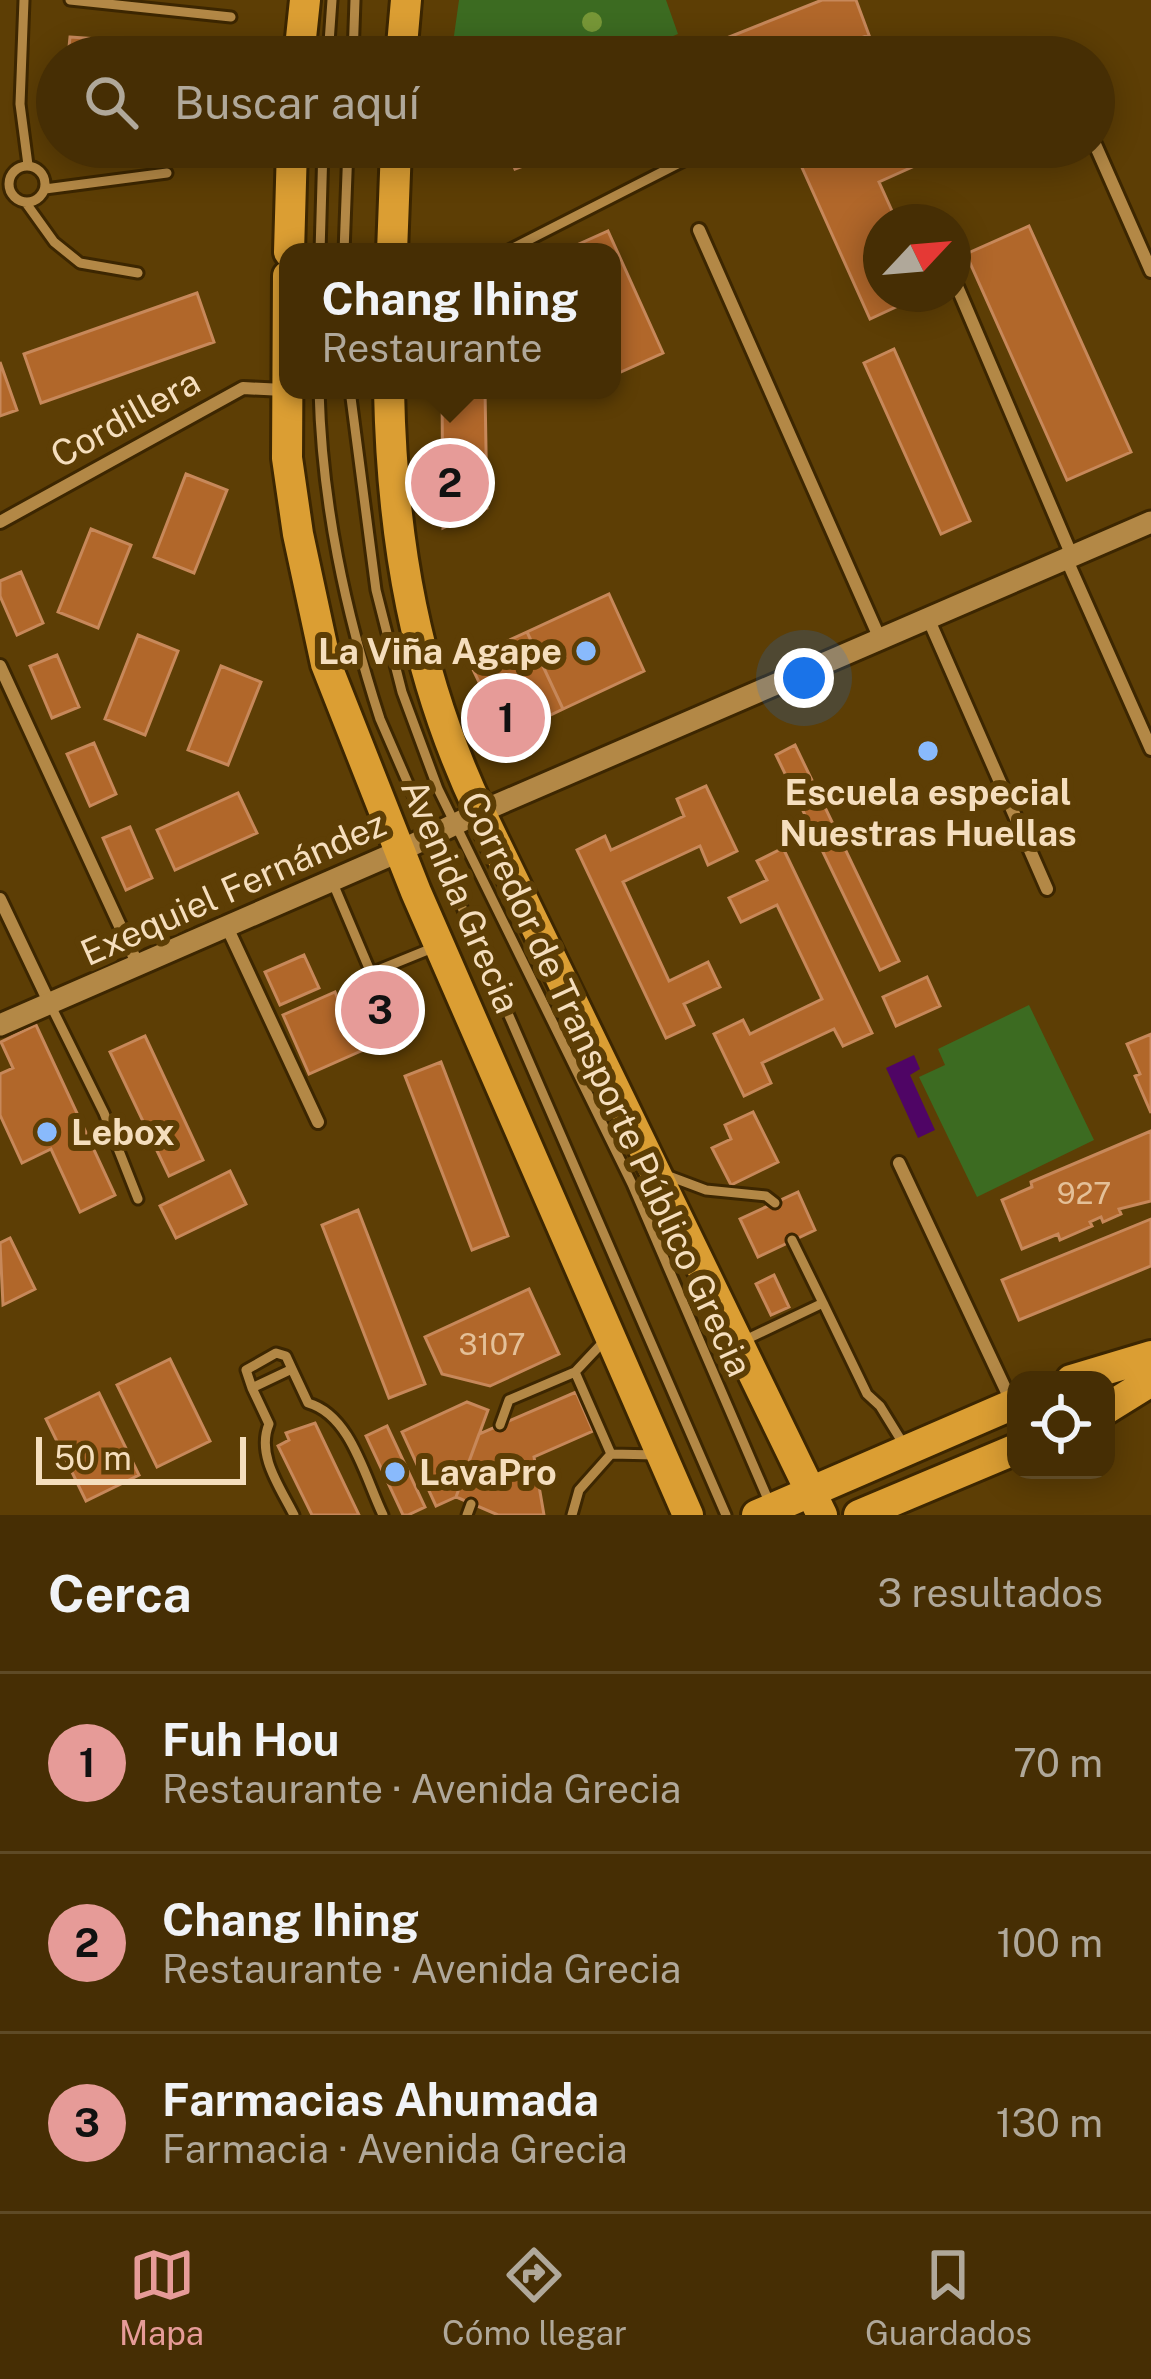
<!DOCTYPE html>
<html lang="es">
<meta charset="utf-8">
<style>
:root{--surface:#462e04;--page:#4d360e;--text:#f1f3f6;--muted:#b0a89a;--line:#5e4a26;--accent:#e69b98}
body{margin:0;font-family:"Public Sans",sans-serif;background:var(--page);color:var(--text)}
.controls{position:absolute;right:36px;bottom:36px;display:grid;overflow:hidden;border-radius:24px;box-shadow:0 6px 30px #0003}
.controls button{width:108px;height:108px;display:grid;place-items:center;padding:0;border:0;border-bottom:3px solid var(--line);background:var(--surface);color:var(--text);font:60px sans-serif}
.compass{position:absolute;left:863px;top:204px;width:108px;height:108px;border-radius:50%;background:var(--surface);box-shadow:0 6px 30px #0003;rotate:64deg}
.scale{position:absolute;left:36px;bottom:30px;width:210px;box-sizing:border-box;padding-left:12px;border:6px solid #f5debd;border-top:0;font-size:33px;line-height:42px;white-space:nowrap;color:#f5debd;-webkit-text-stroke:9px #5d3e05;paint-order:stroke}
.you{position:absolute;left:804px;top:678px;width:42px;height:42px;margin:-30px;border:9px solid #fff;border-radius:50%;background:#1a73e8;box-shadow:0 0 0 18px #1a73e833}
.badge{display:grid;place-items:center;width:78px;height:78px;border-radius:50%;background:var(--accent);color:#111;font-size:39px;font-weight:700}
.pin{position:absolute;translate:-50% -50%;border:6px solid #fff;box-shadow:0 3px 12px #0006}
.popup{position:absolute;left:279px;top:243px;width:342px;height:156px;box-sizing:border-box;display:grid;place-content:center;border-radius:24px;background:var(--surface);filter:drop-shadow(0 3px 9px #0005);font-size:39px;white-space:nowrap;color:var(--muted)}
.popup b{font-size:45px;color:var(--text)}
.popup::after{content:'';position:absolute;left:50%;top:100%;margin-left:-24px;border:24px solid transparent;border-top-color:var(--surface)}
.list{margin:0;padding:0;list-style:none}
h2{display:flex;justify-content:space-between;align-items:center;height:156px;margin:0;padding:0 48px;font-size:51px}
h2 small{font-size:39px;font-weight:400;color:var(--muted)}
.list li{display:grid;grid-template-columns:78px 1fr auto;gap:36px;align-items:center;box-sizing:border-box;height:180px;padding:0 48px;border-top:3px solid var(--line)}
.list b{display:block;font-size:45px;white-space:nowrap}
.list p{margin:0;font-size:39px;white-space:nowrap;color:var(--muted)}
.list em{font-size:39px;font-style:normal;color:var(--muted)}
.icon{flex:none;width:66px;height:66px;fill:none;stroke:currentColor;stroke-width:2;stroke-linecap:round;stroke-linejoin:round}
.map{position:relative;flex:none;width:1151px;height:1515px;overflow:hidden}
.search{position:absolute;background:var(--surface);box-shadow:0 6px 30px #0003;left:36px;right:36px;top:36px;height:132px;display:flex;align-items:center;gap:30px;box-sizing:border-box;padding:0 42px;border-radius:66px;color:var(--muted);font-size:45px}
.sheet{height:696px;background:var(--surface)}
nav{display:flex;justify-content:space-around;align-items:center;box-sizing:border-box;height:168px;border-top:3px solid var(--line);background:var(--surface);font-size:33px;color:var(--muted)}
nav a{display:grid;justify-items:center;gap:6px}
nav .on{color:var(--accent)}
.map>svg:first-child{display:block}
.green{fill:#3c6b21}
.water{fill:#4f0565}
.building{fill:#b1672a;stroke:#c7885a;stroke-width:3}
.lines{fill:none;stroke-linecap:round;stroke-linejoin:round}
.service-casing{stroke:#3c2601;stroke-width:15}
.minor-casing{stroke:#3c2601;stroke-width:18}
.tertiary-casing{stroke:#3c2601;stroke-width:27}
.primary-casing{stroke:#3c2601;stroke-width:36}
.service{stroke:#b38846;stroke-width:9}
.minor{stroke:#b38846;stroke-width:12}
.tertiary{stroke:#b38846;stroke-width:21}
.primary{stroke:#db9e33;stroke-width:30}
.tree{fill:#779737}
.poi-dot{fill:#89bafc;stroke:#5d3e05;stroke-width:4.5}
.labels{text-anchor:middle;stroke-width:12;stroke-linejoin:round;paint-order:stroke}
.number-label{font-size:30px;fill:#e4c098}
.street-label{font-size:36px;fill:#f5debd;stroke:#5d3e05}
.poi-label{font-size:36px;font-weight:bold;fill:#f5debd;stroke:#5d3e05;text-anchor:start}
</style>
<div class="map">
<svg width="1151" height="1515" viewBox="0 0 1151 1515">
<rect width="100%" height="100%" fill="#5d3e05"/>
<path class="green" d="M459,0H666L678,34L623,57H451Z
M1029,1005L1094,1140L977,1197L919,1077L945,1065L938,1049Z"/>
<path class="water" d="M914,1055L920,1069L910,1075L935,1130L918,1138L886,1068Z"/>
<path class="building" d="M822,0H856L869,35L810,57H679Z
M70,37L213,47V57H68Z
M506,147H573L515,169Z
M805,147H957L879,182L897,222H881V294H924L870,319L795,152Z
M1029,226L1131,452L1067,480L966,254Z
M608,231L663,353L612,376V252H561Z
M197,293L214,342L41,403L24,354Z
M894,349L970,521L941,534L864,363Z
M0,362L17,410L0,416Z
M442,390H485L487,508L443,528Z
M186,474L227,490L194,573L154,557Z
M91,529L131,545L98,628L58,612Z
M21,572L43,623L17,635L0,596V581Z
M609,594L644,671L563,709L527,632Z
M527,632L563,709L515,732L496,718L468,659Z
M138,635L178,651L145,735L105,719Z
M57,655L79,707L52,718L30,666Z
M221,666L261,682L228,765L188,750Z
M94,743L116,794L90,806L67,754Z
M795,745L899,961L880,970L776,755Z
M706,786L737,851L708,865L700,846L623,882L669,981L708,962L720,987L684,1004L694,1025L666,1038L577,850L605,836L611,850L684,816L677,799Z
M238,793L257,833L175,870L157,830Z
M130,827L152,878L126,890L103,838Z
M783,848L872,1033L843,1046L834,1029L762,1063L771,1083L744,1096L714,1034L743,1020L750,1034L822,999L777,905L741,922L729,898L767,880L757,861Z
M304,955L319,988L280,1005L265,972Z
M927,977L940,1006L896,1026L883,997Z
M397,987L415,1027L309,1074L283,1015L335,992L343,1011Z
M36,1025L115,1195L80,1212L51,1149L22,1163L0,1115V1074L13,1068L1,1042Z
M1151,1034V1113L1135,1076L1140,1074L1127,1044Z
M145,1036L203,1160L169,1176L110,1052Z
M441,1062L508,1236L472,1250L405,1076Z
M753,1112L778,1162L731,1185L712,1148L731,1139L725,1125Z
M1151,1131V1201L1119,1209L1121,1214L1103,1222L1101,1217L1090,1222L1092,1226L1060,1240L1058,1234L1022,1249L1002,1200L1032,1187L1031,1182Z
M230,1171L246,1204L176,1238L160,1206Z
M798,1192L815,1230L758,1257L740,1219Z
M358,1210L425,1384L389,1398L322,1225Z
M1151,1219V1266L1019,1320L1002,1280Z
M10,1238L35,1289L3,1305L0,1243Z
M774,1275L789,1307L771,1315L756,1284Z
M529,1289L559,1354L490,1386L442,1374L425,1337Z
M170,1359L210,1441L157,1467L117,1385Z
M576,1392L593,1431L534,1457L544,1515H498L456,1497L479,1434Z
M99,1393L139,1475L86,1501L46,1419Z
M467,1402L488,1410L456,1497L436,1506L402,1432Z
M315,1423L359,1515H312L278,1446L289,1440L286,1433Z
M387,1426L425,1507L408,1515H403L366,1436Z"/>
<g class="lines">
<g class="service-casing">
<path id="service" d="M24,0L20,104L28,165
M70,0L231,17
M328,57L332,0
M353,57L355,0
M9 184a18 18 0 1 1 36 0a18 18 0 1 1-36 0Z
M45,189L167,173
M26,203L54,242L80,263L138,273
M320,252L323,147
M344,252L348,147
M505,252L711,147
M319,390C322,504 345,611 380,719L726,1515
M350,390L376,590L402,692L438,789L632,1184L770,1504
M332,881L371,973L435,947
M50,1004L104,1113L138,1199
M666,1175L706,1190L766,1196L775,1203
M792,1240L823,1303
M743,1341L823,1303L867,1394L880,1406L904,1445
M575,1372L611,1454
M252,1388L246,1370L276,1353L286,1356L292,1369
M500,1425L509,1400L575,1372L606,1339
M294,1515C280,1487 256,1455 269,1424L252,1388L292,1369L308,1403C351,1415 365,1478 383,1515
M467,1515L471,1504
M572,1515L579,1490L611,1454L657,1455"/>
</g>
<g class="minor-casing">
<path id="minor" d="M1094,142L1151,271
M699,230L880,639
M953,277L1072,556
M0,522L243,388L284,390
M1066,558L1151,749
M928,618L1047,889
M0,666L138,965
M0,899L50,1004
M227,927L318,1122
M899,1163L1012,1403"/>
</g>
<g class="tertiary-casing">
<path id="tertiary" d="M0,1025L400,851L480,812L1151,522"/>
</g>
<g class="primary-casing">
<path id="primary" d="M299,57L305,0
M401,57L406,0
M289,252L292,147
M392,252L396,147
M288,276L287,458L298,534L326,664L416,892L688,1515
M389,390C392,540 415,675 480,812L822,1515
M1071,1380L1151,1356
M1106,1409L1151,1381
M757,1515L1016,1403
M859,1515L1016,1449"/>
</g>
<use href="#service" class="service"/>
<use href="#minor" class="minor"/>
<use href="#tertiary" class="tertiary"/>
<use href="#primary" class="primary"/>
</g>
<circle class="tree" cx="592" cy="22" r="10"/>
<g class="poi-dot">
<circle cx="586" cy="651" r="12"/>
<circle cx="928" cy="751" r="12"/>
<circle cx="47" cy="1132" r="12"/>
<circle cx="395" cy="1472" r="12"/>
</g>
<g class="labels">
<g class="number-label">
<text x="1084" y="1204">927</text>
<text x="492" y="1355">3107</text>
</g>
<g class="street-label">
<text transform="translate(125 418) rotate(-29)" y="13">Cordillera</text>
<text transform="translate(233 888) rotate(-24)" y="13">Exequiel Fernández</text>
<text transform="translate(461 896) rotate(67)" y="13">Avenida Grecia</text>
<text transform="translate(607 1084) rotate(65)" y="13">Corredor de Transporte Público Grecia</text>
</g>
<g class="poi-label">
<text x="562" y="664" text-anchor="end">La Viña Agape</text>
<text x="928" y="805" text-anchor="middle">Escuela especial<tspan x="928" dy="41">Nuestras Huellas</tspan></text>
<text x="71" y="1145">Lebox</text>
<text x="419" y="1485">LavaPro</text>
</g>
</g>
</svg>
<div class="controls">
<button><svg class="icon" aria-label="locate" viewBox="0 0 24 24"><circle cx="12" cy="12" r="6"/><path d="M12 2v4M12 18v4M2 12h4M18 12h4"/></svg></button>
</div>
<svg class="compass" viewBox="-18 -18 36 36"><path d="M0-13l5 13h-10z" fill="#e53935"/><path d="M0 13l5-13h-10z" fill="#b0a89a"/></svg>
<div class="scale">50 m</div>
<div class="you"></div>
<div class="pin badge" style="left:506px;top:718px">1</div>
<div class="pin badge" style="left:450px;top:483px">2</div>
<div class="popup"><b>Chang Ihing</b>Restaurante</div>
<div class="pin badge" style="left:380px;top:1010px">3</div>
<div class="search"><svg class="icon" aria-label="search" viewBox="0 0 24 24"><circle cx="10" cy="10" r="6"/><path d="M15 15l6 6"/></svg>Buscar aquí</div>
</div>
<section class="sheet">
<h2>Cerca<small>3 resultados</small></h2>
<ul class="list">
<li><span class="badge">1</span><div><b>Fuh Hou</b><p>Restaurante · Avenida Grecia</p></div><em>70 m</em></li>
<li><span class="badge">2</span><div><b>Chang Ihing</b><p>Restaurante · Avenida Grecia</p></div><em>100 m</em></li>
<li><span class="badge">3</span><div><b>Farmacias Ahumada</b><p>Farmacia · Avenida Grecia</p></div><em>130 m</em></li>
</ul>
</section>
<nav>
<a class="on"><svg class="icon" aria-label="map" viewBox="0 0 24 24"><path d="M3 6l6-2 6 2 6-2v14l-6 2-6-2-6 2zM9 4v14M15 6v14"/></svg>Mapa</a>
<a><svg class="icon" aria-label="directions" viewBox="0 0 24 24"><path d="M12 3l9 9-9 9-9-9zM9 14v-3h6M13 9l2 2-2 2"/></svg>Cómo llegar</a>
<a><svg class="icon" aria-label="saved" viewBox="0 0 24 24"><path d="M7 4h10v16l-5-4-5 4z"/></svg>Guardados</a>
</nav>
